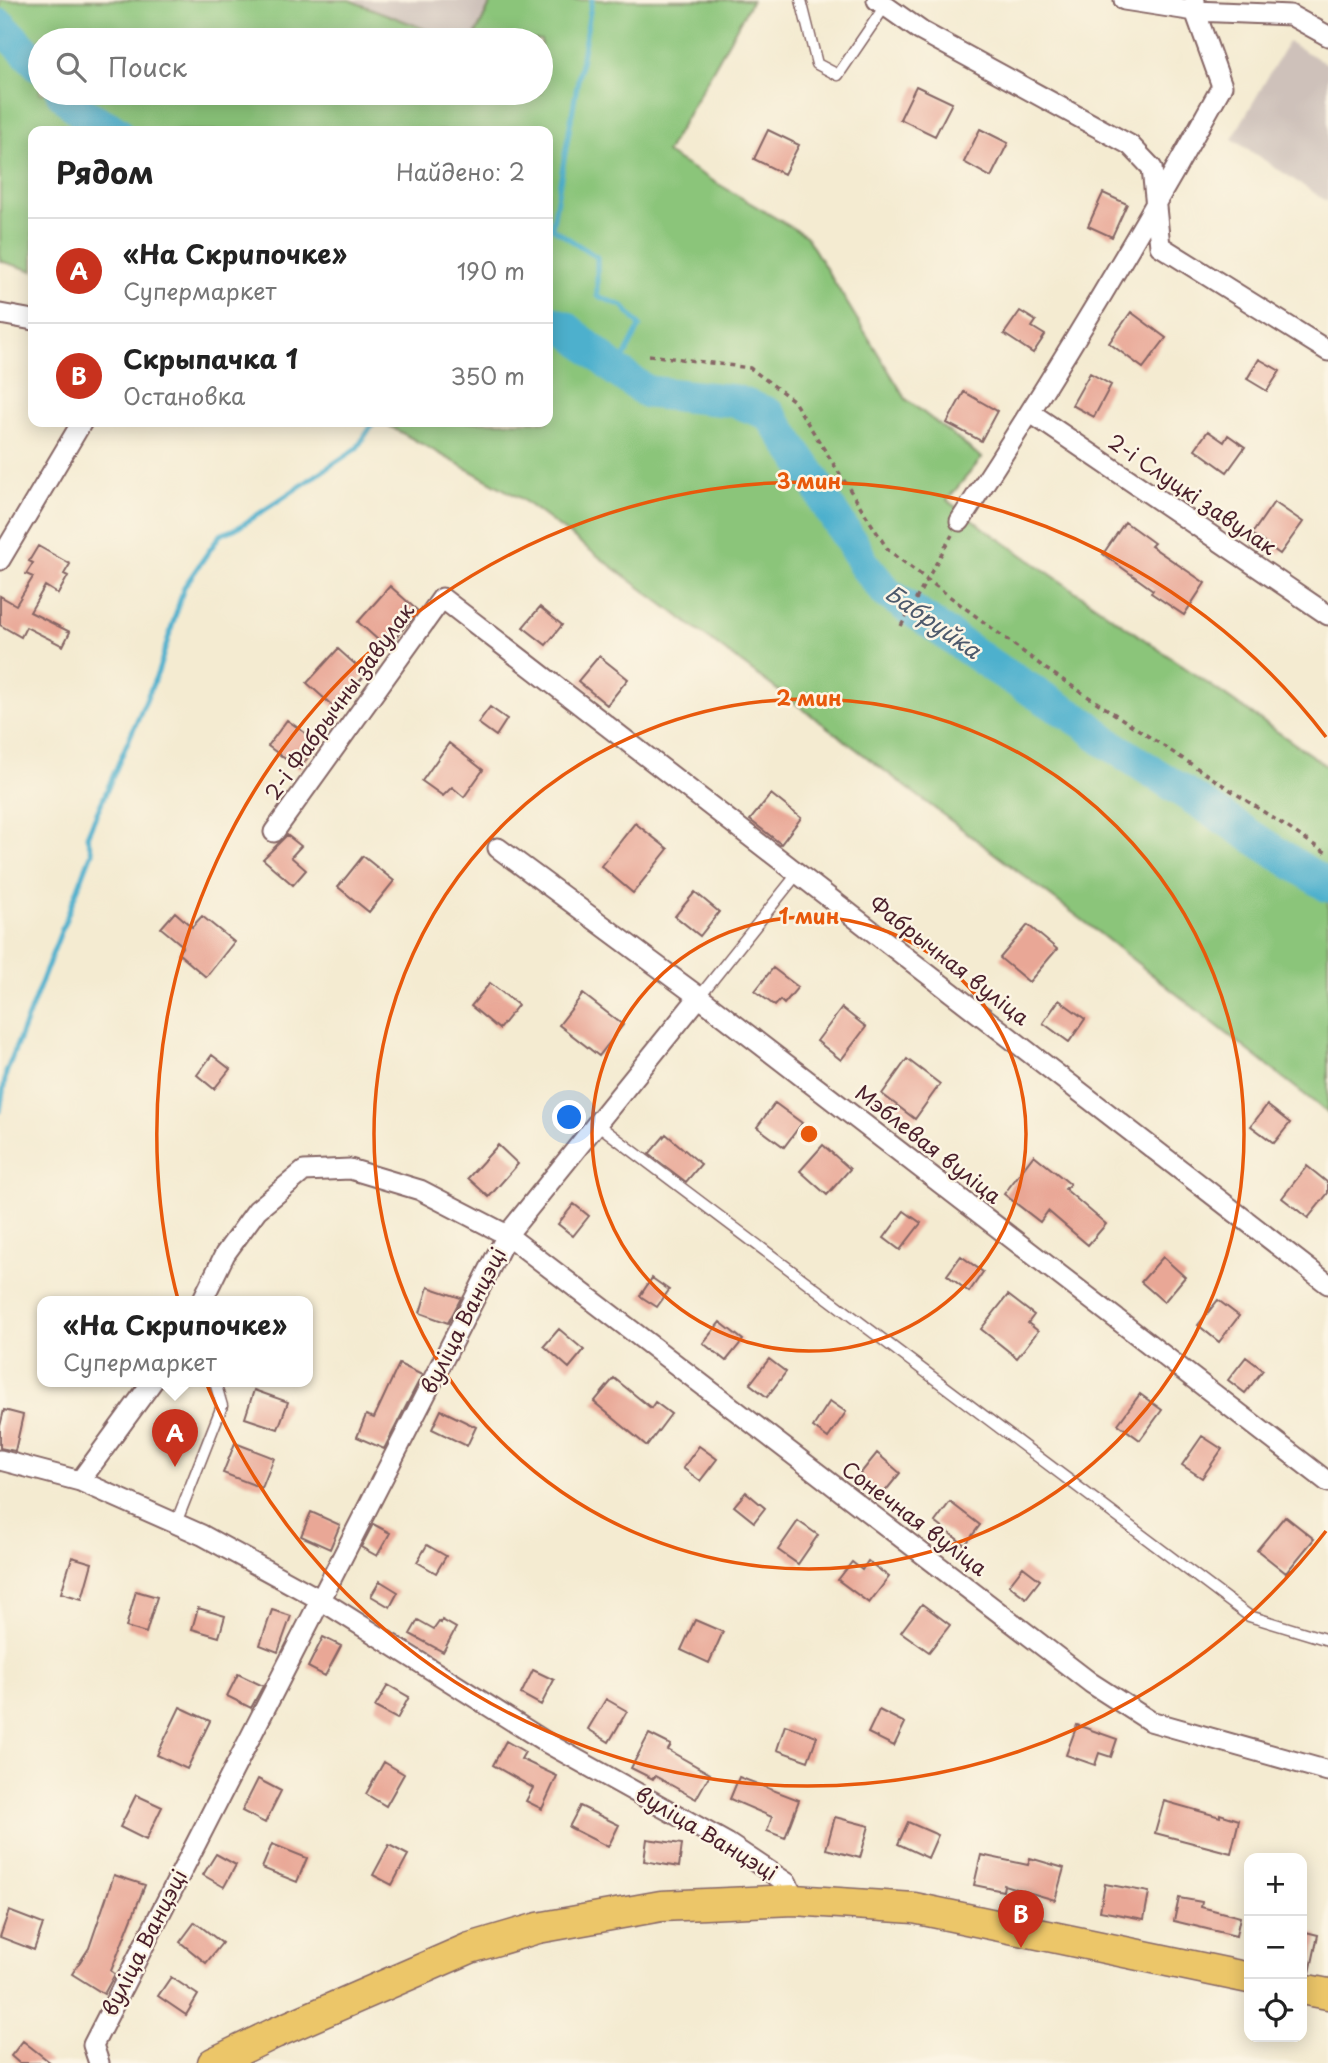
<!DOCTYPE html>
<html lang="ru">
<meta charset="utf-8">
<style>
:root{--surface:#fff;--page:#f2f2f2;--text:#222;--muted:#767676;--line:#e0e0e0;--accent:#c8321e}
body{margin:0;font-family:"Playpen Sans",sans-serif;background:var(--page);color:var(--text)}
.controls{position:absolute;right:21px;bottom:21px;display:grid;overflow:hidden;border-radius:14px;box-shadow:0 4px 18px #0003}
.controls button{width:63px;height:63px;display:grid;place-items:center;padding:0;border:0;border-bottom:2px solid var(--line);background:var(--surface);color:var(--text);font:35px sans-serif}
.you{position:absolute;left:570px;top:1118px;width:24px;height:24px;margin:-18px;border:5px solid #fff;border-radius:50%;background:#1a73e8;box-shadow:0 0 0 10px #1a73e833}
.badge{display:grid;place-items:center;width:46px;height:46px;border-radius:50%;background:var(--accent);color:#fff;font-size:23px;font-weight:700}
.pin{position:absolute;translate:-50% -58px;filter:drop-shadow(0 2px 4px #0008)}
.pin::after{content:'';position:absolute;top:37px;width:24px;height:21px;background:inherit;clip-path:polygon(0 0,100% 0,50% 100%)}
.popup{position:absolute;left:37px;top:1296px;width:276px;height:91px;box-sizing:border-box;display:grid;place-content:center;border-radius:14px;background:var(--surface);filter:drop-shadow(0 2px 5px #0005);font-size:23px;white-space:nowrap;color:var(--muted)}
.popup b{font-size:26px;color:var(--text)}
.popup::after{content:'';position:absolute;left:50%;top:100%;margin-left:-14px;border:14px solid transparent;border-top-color:var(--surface)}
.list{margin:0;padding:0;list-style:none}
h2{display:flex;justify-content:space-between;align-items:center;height:91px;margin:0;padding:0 28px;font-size:30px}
h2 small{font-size:23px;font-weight:400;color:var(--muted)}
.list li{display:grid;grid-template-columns:46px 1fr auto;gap:21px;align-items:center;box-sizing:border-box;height:105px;padding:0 28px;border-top:2px solid var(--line)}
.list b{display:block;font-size:26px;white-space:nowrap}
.list p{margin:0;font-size:23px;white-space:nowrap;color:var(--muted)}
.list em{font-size:23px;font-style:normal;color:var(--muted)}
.icon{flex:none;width:38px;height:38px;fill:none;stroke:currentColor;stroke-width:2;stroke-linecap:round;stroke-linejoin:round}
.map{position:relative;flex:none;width:1328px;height:2063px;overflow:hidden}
.search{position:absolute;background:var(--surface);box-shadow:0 4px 18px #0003;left:28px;top:28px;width:525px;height:77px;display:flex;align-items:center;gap:18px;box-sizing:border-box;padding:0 24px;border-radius:38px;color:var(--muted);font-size:26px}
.panel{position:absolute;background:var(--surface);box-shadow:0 4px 18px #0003;left:28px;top:126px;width:525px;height:301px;border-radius:14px}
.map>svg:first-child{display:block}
.industrial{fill:#cec1ba}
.green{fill:#8bc57a;stroke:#6a7252;stroke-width:2}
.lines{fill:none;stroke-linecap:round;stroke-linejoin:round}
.stream{stroke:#4eb0cd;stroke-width:5}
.river{stroke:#4eb0cd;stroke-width:33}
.building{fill:#e9a796}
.lane-casing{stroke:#866665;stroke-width:13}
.street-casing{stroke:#866665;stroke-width:23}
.primary-casing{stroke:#866665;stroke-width:33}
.path{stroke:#866665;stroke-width:3.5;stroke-dasharray:5 5;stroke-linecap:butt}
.lane{stroke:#fff;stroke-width:10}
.street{stroke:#fff;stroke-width:19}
.primary{stroke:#ecc669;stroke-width:30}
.ring{fill:none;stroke:#e8590c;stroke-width:3.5}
.labels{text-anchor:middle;stroke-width:5;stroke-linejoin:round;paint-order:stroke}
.street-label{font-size:21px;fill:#4a1f2b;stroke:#fcf5e5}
.water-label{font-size:23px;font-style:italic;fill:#4c596c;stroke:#fcf5e5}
.centre{fill:#e8590c;stroke:#fcf5e5;stroke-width:3.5}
.ring-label{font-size:21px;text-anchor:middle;font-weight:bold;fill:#e8590c;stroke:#fcf5e5;stroke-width:5;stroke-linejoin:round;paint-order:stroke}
</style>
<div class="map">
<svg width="1328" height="2063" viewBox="0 0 1328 2063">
<rect width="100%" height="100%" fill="#fcf5e5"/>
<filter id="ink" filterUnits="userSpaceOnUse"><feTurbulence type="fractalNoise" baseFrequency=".0143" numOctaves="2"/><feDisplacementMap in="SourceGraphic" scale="14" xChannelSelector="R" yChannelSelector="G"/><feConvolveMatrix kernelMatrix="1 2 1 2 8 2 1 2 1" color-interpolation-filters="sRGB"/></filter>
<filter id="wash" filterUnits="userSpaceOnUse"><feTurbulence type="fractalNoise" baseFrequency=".00686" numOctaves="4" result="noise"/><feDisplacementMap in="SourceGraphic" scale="28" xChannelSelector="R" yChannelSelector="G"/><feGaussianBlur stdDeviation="1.57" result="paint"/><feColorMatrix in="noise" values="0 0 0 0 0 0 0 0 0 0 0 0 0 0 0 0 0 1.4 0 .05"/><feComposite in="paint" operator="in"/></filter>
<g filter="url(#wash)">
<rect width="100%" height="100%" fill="#f4ebd1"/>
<path class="industrial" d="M349,0H492L473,40H454Z
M1288,42L1328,64V202L1232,139Z"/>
<path class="green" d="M0,0H349L454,40H40V93H541V40H473L492,0H752L666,153L806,236L906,399L982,458L947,500L981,526L1328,767V1113L1085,922L811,715L520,498L382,422H548V131H33V271L0,261Z"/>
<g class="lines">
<path class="stream" d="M592,0L552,228L597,257V296L623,306L640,326L617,371
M0,1111L6,1073L92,852L87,836L158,672L184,587L220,535L239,527L357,448L374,422"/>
<path class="river" d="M0,25L40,66
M62,93L82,113L116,131
M548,321L565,327L617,371L647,392L735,401L769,414L814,479L829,508L852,543L864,565L887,593L994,667L1087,725L1105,741L1328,886"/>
</g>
<g id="blocks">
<path class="building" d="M916,86L952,103L935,136L900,119Z
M980,129L1008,143L991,177L964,162Z
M768,130L799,145L784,174L754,159Z
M1103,193L1127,204L1112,237L1088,226Z
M1020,311L1036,321L1032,327L1045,335L1033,353L1004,334Z
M1131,312L1166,338L1143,368L1109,343Z
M1259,359L1280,371L1267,391L1247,379Z
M1090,373L1111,385L1094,417L1072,405Z
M964,392L997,411L981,441L947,423Z
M1208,431L1224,442L1228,435L1245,447L1227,472L1195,449Z
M1274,502L1303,522L1280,554L1252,534Z
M1125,522L1154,543L1151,546L1205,583L1184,615L1151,593L1153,590L1103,554Z
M38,546L70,564L64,574L68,576L58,594L45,586L30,612L70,632L63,646L26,627L21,637L0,625V596L16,605L33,577L26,574L33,563L29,561Z
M390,586L418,611L387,648L358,622Z
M540,607L562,625L546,645L523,627Z
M338,649L366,674L335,708L307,683Z
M599,656L628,679L607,705L578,681Z
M490,707L507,719L496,736L478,723Z
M287,720L319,743L299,769L268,746Z
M449,743L483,770L464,797L452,787L443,796L422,781Z
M771,794L801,818L781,844L750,820Z
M635,823L668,849L633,893L601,866Z
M287,835L301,846L291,857L306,870L293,885L263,859Z
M363,856L394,881L369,912L338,887Z
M695,892L719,912L700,936L675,916Z
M175,912L192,927L202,916L234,942L206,977L178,953L183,946L161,928Z
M1028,925L1057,949L1029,982L1000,958Z
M773,968L798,987L784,1004L780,1000L775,1006L755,991Z
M490,983L518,1005L499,1029L471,1006Z
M583,994L623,1025L599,1056L559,1025Z
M1059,1000L1085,1019L1069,1042L1043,1023Z
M842,1008L866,1027L841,1060L817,1041Z
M212,1055L230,1069L214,1089L197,1075Z
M907,1059L940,1084L915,1119L882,1094Z
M775,1103L802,1123L784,1147L757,1127Z
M1267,1105L1290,1123L1274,1143L1251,1126Z
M666,1134L701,1164L686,1182L649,1154Z
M498,1145L518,1164L489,1197L468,1178Z
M823,1145L850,1169L827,1195L800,1171Z
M1034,1155L1070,1184L1065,1189L1106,1224L1088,1245L1048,1211L1040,1222L1004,1194Z
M1307,1166L1328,1183V1193L1308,1218L1282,1198Z
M574,1204L589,1216L573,1236L558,1224Z
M904,1211L921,1223L900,1250L884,1238Z
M961,1256L983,1272L969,1292L947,1275Z
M1163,1257L1185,1277L1164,1302L1141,1282Z
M652,1278L669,1290L657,1307L640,1296Z
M428,1287L461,1298L448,1323L420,1313Z
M1008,1295L1034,1315L1028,1323L1038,1331L1017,1358L981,1329Z
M1218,1300L1239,1316L1219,1342L1198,1325Z
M720,1322L743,1340L726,1361L703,1343Z
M559,1329L584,1350L569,1368L544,1346Z
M1246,1357L1263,1370L1245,1393L1228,1380Z
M769,1359L786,1372L767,1397L750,1384Z
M399,1364L422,1375L384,1449L357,1437L366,1415L374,1418Z
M614,1378L651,1408L655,1402L671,1414L647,1446L594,1402Z
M254,1390L288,1402L278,1429L245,1418Z
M1140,1394L1162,1410L1140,1440L1118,1424Z
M830,1401L846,1412L828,1438L813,1427Z
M4,1410L23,1415L15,1451L0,1448V1426Z
M441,1410L476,1427L467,1446L432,1429Z
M1202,1436L1222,1449L1202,1478L1182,1465Z
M235,1443L274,1458L262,1488L223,1473Z
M699,1446L717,1459L700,1481L683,1468Z
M877,1453L900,1473L879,1499L856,1479Z
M746,1492L765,1508L754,1522L734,1506Z
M950,1502L980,1525L965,1545L935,1522Z
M311,1512L340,1525L330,1549L301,1536Z
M1285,1516L1314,1539L1286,1573L1257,1550Z
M798,1521L818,1535L798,1564L778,1550Z
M373,1524L390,1533L377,1556L361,1547Z
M427,1545L446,1556L436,1573L417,1562Z
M72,1557L92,1563L82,1599L61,1593Z
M868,1561L889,1577L869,1603L838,1580L852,1562L862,1570Z
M1023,1567L1040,1580L1026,1598L1009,1585Z
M380,1581L398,1592L390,1607L371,1596Z
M136,1591L157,1597L146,1633L126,1627Z
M922,1604L950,1625L929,1652L901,1632Z
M198,1608L225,1616L219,1637L192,1629Z
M272,1610L291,1616L278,1652L260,1645Z
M418,1620L434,1629L439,1622L441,1623L442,1620L456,1628L443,1652L410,1634Z
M695,1620L723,1632L709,1663L681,1650Z
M323,1637L341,1646L325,1676L308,1667Z
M533,1670L554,1680L541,1705L521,1694Z
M238,1674L263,1686L251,1708L227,1696Z
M388,1685L409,1697L397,1719L375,1707Z
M606,1699L627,1711L609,1742L588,1729Z
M180,1707L210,1721L187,1769L157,1755Z
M879,1710L905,1723L894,1746L868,1733Z
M785,1725L817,1736L808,1761L777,1750Z
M1077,1725L1117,1739L1111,1757L1099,1753L1095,1765L1066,1755Z
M649,1734L671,1745L668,1750L710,1774L696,1799L655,1776L653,1779L631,1768Z
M506,1741L525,1752L521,1759L557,1776L542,1809L526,1801L533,1788L493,1765Z
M384,1762L404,1774L386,1806L366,1794Z
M739,1777L799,1800L785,1838L767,1831L772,1817L730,1799Z
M258,1779L281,1791L265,1823L242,1811Z
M136,1795L162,1807L146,1840L120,1827Z
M1164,1801L1220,1817V1814L1239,1820L1231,1853L1155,1833Z
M580,1806L619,1825L608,1847L569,1827Z
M835,1817L869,1826L860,1858L826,1849Z
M908,1822L938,1835L928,1858L898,1844Z
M647,1839L682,1844L679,1867L644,1861Z
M272,1844L307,1858L297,1882L262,1868Z
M389,1845L408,1855L392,1885L373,1875Z
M216,1854L236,1865L224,1887L203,1875Z
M981,1855L1028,1865L1030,1858L1064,1868L1055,1900L1004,1885L1003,1891L974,1885Z
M114,1875L145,1885L111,1971L115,1974L104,1994L72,1974L89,1948Z
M1105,1884L1149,1892L1144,1919L1100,1911Z
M1179,1898L1202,1902L1201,1907L1240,1917L1236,1936L1174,1921Z
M9,1911L43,1924L34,1950L0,1937Z
M195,1922L222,1943L206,1963L180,1942Z
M1302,1931L1318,1935L1310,1973L1302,1972Z
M171,1977L198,1995L186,2015L158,1996Z
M23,2041L51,2063H19L11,2056Z"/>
</g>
</g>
<g filter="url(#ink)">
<use href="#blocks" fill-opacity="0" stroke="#866665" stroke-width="2"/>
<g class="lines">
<g class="lane-casing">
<path id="lane" d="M801,0L817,64L838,75L885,6
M699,997L798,873
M597,1124L1249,1616L1328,1640
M176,1523L222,1406L215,1382L212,1381"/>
</g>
<g class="street-casing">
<path id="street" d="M877,0L921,31L1130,145L1152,168L1160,246L1328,351
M1124,0L1195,11L1290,15L1328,36
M0,314L33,320
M1031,413L1328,615
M960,521C1053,379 1140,235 1222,86L1195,11V0
M0,560L82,422
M274,832L442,598L1328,1284
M498,848L699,997L1328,1482
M202,1301L225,1254L257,1210L304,1171L350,1169L420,1190L507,1235L1091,1683L1150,1721L1328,1771
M0,1460L80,1481L202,1535L321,1600L549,1744L727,1843L787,1883L794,1900
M80,1481L153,1381
M99,2063L93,2045L507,1235L699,997"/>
</g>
<g class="primary-casing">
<path id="primary" d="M1302,1989L1328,1994
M213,2063L275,2033L470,1948L538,1928L661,1906L794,1900L914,1908L1249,1978"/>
</g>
<path class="path" d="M649,355L750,368L793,400L888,550L1046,669L1328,854
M901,626L952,535"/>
<use href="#lane" class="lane"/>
<use href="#street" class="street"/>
<use href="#primary" class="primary"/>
</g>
</g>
<g class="ring">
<circle cx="809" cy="1134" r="217"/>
<circle cx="809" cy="1134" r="435"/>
<path d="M1326 1531A652 652 0 1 1 1326 737"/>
</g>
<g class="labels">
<g class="street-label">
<text transform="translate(1192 495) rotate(34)" y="7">2-і Слуцкі завулак</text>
<text transform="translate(340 702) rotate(-54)" y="7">2-і Фабрычны завулак</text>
<text transform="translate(949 961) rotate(38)" y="7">Фабрычная вуліца</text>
<text transform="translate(928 1145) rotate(38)" y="7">Мэблевая вуліца</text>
<text transform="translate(464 1321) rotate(-63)" y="7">вуліца Ванцэці</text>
<text transform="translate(914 1519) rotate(37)" y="7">Сонечная вуліца</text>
<text transform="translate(706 1834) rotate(31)" y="7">вуліца Ванцэці</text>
<text transform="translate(145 1943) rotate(-63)" y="7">вуліца Ванцэці</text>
</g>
<g class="water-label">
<text transform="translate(933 622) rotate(35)" y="8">Бабруйка</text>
</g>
</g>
<circle cx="809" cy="1134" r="10" class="centre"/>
<g class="ring-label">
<text x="809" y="489">3 мин</text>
<text x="809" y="706">2 мин</text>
<text x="809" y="924">1 мин</text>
</g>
</svg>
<div class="controls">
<button>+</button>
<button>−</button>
<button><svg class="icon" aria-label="locate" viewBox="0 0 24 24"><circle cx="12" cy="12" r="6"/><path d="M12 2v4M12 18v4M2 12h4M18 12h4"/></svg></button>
</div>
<div class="you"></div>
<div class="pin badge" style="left:175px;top:1467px">A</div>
<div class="popup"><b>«На Скрипочке»</b>Супермаркет</div>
<div class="pin badge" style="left:1021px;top:1948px">B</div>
<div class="search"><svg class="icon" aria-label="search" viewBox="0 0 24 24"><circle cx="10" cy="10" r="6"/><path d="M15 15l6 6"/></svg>Поиск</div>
<section class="panel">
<h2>Рядом<small>Найдено: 2</small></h2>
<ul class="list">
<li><span class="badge">A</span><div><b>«На Скрипочке»</b><p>Супермаркет</p></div><em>190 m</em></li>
<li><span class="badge">B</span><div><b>Скрыпачка 1</b><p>Остановка</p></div><em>350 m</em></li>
</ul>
</section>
</div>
